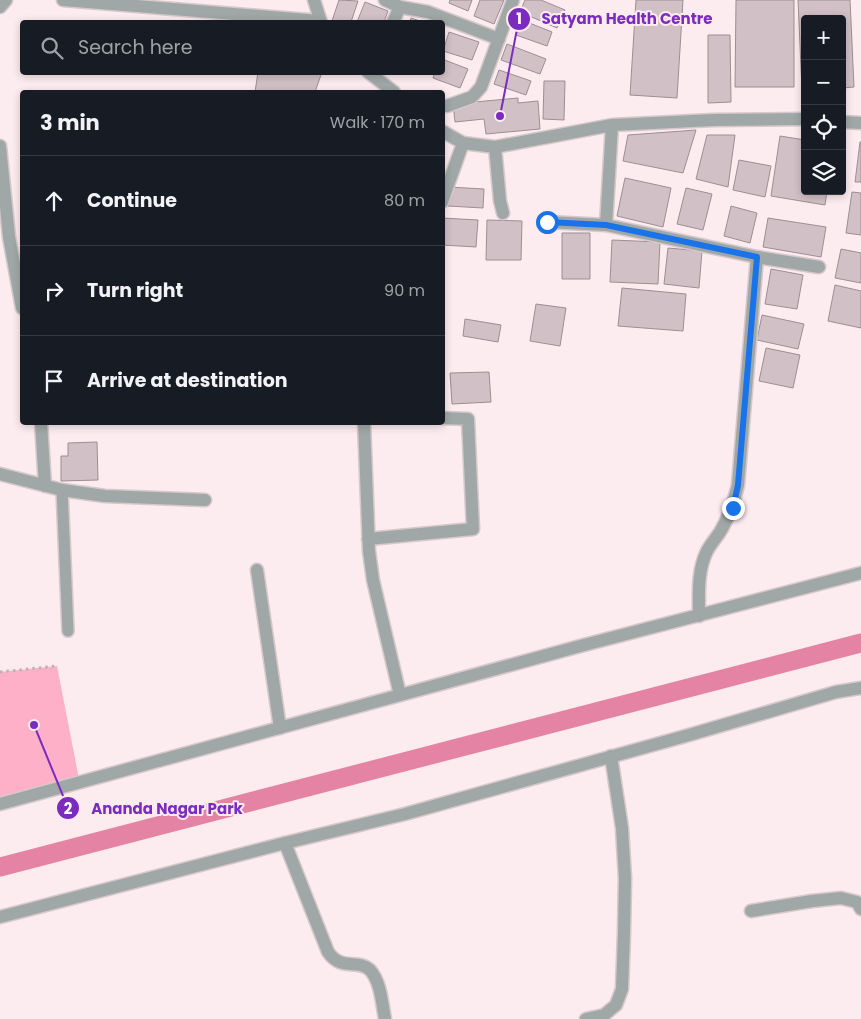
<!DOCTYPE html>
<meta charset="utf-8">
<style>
:root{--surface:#171b24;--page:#20242c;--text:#f1f3f6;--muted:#9ea1a6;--line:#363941}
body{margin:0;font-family:Poppins,sans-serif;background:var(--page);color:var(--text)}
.controls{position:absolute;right:15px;top:15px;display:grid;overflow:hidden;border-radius:5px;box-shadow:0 2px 8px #0003}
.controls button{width:45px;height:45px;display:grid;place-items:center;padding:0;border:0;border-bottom:1px solid var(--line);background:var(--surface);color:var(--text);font:25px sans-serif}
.stop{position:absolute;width:15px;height:15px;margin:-11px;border:4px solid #1a73e8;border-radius:50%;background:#fff}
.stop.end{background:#1a73e8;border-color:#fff;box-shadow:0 1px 5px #0008}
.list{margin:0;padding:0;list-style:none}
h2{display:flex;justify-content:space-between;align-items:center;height:65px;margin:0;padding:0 20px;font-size:21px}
h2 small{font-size:16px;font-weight:400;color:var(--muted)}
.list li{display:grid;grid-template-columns:32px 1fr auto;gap:15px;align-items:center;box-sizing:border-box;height:90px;padding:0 20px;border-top:1px solid var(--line)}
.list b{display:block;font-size:19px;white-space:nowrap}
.list em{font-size:16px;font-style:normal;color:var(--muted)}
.icon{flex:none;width:28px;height:28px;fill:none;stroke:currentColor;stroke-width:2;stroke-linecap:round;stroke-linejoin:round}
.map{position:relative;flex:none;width:861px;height:1019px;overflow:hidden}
.search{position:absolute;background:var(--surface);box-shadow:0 2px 8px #0003;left:20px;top:20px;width:425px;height:55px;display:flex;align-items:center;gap:12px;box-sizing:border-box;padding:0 18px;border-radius:5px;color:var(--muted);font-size:19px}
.panel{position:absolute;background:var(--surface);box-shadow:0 2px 8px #0003;left:20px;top:90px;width:425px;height:335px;border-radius:5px}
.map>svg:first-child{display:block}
.green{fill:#feb0c8}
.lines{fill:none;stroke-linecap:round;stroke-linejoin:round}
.canal{stroke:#e583a4;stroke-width:19}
.building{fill:#d1c0c5;stroke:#9e8d92}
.service-casing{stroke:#d7c8cb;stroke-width:14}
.minor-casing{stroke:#d7c8cb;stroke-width:15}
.tertiary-casing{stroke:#d7c8cb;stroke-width:15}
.path{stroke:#beb1b4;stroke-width:3;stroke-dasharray:2.5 4;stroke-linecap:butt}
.service{stroke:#a0a8a7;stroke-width:11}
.minor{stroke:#a0a8a7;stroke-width:12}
.tertiary{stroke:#a0a8a7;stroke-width:12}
.route{stroke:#1a73e8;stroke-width:6}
.leader{fill:none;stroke:#7b2cbf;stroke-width:2}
.callout-dot{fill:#7b2cbf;stroke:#fcebef;stroke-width:2}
.mark-label{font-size:15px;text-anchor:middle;font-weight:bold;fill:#fff}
.callout-label{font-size:15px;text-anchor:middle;font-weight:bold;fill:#7b2cbf;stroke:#fcebef;stroke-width:4;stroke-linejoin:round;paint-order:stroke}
</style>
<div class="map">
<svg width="861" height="1019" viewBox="0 0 861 1019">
<rect width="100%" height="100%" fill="#fcebef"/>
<path class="green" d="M57,666L79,779L0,803V672Z"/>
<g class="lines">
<path class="canal" d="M0,867L861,643"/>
</g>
<path class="building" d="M339,0L358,1L351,22H338L332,21Z
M450,0H472L468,11L449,3Z
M480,0H504L494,24L474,16Z
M525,0H541L565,10L557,28L520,12Z
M636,0H683L677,98L630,95Z
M736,0H794V87H735Z
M798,0H850L854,87L842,88V19H805V89L802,90Z
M365,2L388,11L384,22H357Z
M411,18L423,22H410Z
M522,20L552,32L547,46L516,35Z
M449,32L479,42L472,60L443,51Z
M708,35H730L731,102L708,103Z
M507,44L546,59L540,74L501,60Z
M442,59L468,69L460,88L433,78L435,72H442Z
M499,70L531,81L526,95L494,84Z
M258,72H322L315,92H255Z
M544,81H565L564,120L543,119Z
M518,98V103L538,101L540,129L486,134L484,119L455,122L453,104Z
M696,130L683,173L623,161L628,135Z
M707,135H735L728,187L696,179Z
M780,136L805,140V191H827L825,205L771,196Z
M860,142H861V182H855Z
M739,160L771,166L765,197L733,190Z
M625,178L671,188L663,227L617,216Z
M448,187L484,189L483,208L448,206Z
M686,188L712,194L703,230L677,224Z
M852,192L861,193V235L846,233Z
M731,206L757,213L750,243L724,236Z
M442,218L478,220L476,247L442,245Z
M768,218L826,227L821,257L763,247Z
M487,220L522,221L521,260H486Z
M562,233H590V279H562Z
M612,240L660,242L658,284L610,282Z
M668,248L702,251L699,288L664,284Z
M841,249L861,253V283L835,278Z
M771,269L803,275L797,309L765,304Z
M835,285L861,291V328L828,321Z
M622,288L686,294L683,331L618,326Z
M536,304L566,308L560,346L530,341Z
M762,315L804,324L798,349L757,340Z
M465,319L501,325L498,342L463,336Z
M766,348L800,355L793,388L759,381Z
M489,372L491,402L452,404L450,373Z
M97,442L98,480L61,481V456H68V443Z"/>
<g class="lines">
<g class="service-casing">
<path id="service" d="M62,490L68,631"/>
</g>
<g class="minor-casing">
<path id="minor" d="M63,0L320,21
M314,0L321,22
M385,0L400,7L428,12L499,39
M0,7L6,0
M393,22L400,7
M368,72L394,92
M447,106L472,97L481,87L513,0
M842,122L861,123
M442,131L463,143L495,147L612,125L714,120L805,119
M0,146L9,237L22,308
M495,147L500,201L503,213
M442,202L463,143
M547,222L606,225L757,257L819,267
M606,225L612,125
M41,422L45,486
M364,422L369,551L373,580L400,695
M0,474L62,490L105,496L205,500
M368,539L473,529L468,419L442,418
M257,570L280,728
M699,616C699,595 697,571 707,551C710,545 716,538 720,532C729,517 734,502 738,485L757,257
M285,843L328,952C342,972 357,958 370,970C381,982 382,1004 385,1019
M751,911L812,901L841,898L857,902L861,909
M586,1019L604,1015L616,1005L622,989L624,933L625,878L622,828L611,756"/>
</g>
<g class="tertiary-casing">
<path id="tertiary" d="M0,804L584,645L861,573
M0,917L285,843L405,814L689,735L836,692L861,688"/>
</g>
<path class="path" d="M0,672L57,666"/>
<use href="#service" class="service"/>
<use href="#minor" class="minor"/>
<use href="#tertiary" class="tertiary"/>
</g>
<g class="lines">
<path class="route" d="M547,222L606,225L757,257L738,485L733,508"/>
</g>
<path class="leader" d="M500 116L519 19M34 725L68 808"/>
<g class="callout-dot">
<circle cx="500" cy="116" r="5"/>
<circle cx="34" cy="725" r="5"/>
<circle cx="519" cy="19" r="12"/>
<circle cx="68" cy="808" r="12"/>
</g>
<g class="mark-label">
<text x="519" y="24">1</text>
<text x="68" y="814">2</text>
</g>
<g class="callout-label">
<text x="627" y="24">Satyam Health Centre</text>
<text x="167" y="814">Ananda Nagar Park</text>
</g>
</svg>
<div class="controls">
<button>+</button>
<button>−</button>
<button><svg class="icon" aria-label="locate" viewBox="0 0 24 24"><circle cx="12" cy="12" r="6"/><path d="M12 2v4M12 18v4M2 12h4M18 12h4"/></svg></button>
<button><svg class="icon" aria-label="layers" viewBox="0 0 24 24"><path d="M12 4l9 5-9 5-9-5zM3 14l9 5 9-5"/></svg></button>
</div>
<div class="stop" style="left:547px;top:222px"></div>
<div class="stop end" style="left:733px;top:508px"></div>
<div class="search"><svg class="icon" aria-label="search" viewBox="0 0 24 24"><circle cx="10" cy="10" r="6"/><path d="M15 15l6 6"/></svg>Search here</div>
<section class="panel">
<h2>3 min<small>Walk · 170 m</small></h2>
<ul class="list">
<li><svg class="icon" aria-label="ahead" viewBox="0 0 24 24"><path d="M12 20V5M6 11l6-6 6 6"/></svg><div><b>Continue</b></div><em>80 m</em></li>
<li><svg class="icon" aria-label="right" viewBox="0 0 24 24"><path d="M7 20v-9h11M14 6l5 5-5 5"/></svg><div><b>Turn right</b></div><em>90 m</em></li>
<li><svg class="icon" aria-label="arrive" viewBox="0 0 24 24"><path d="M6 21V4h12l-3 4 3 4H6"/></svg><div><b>Arrive at destination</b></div></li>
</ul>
</section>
</div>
